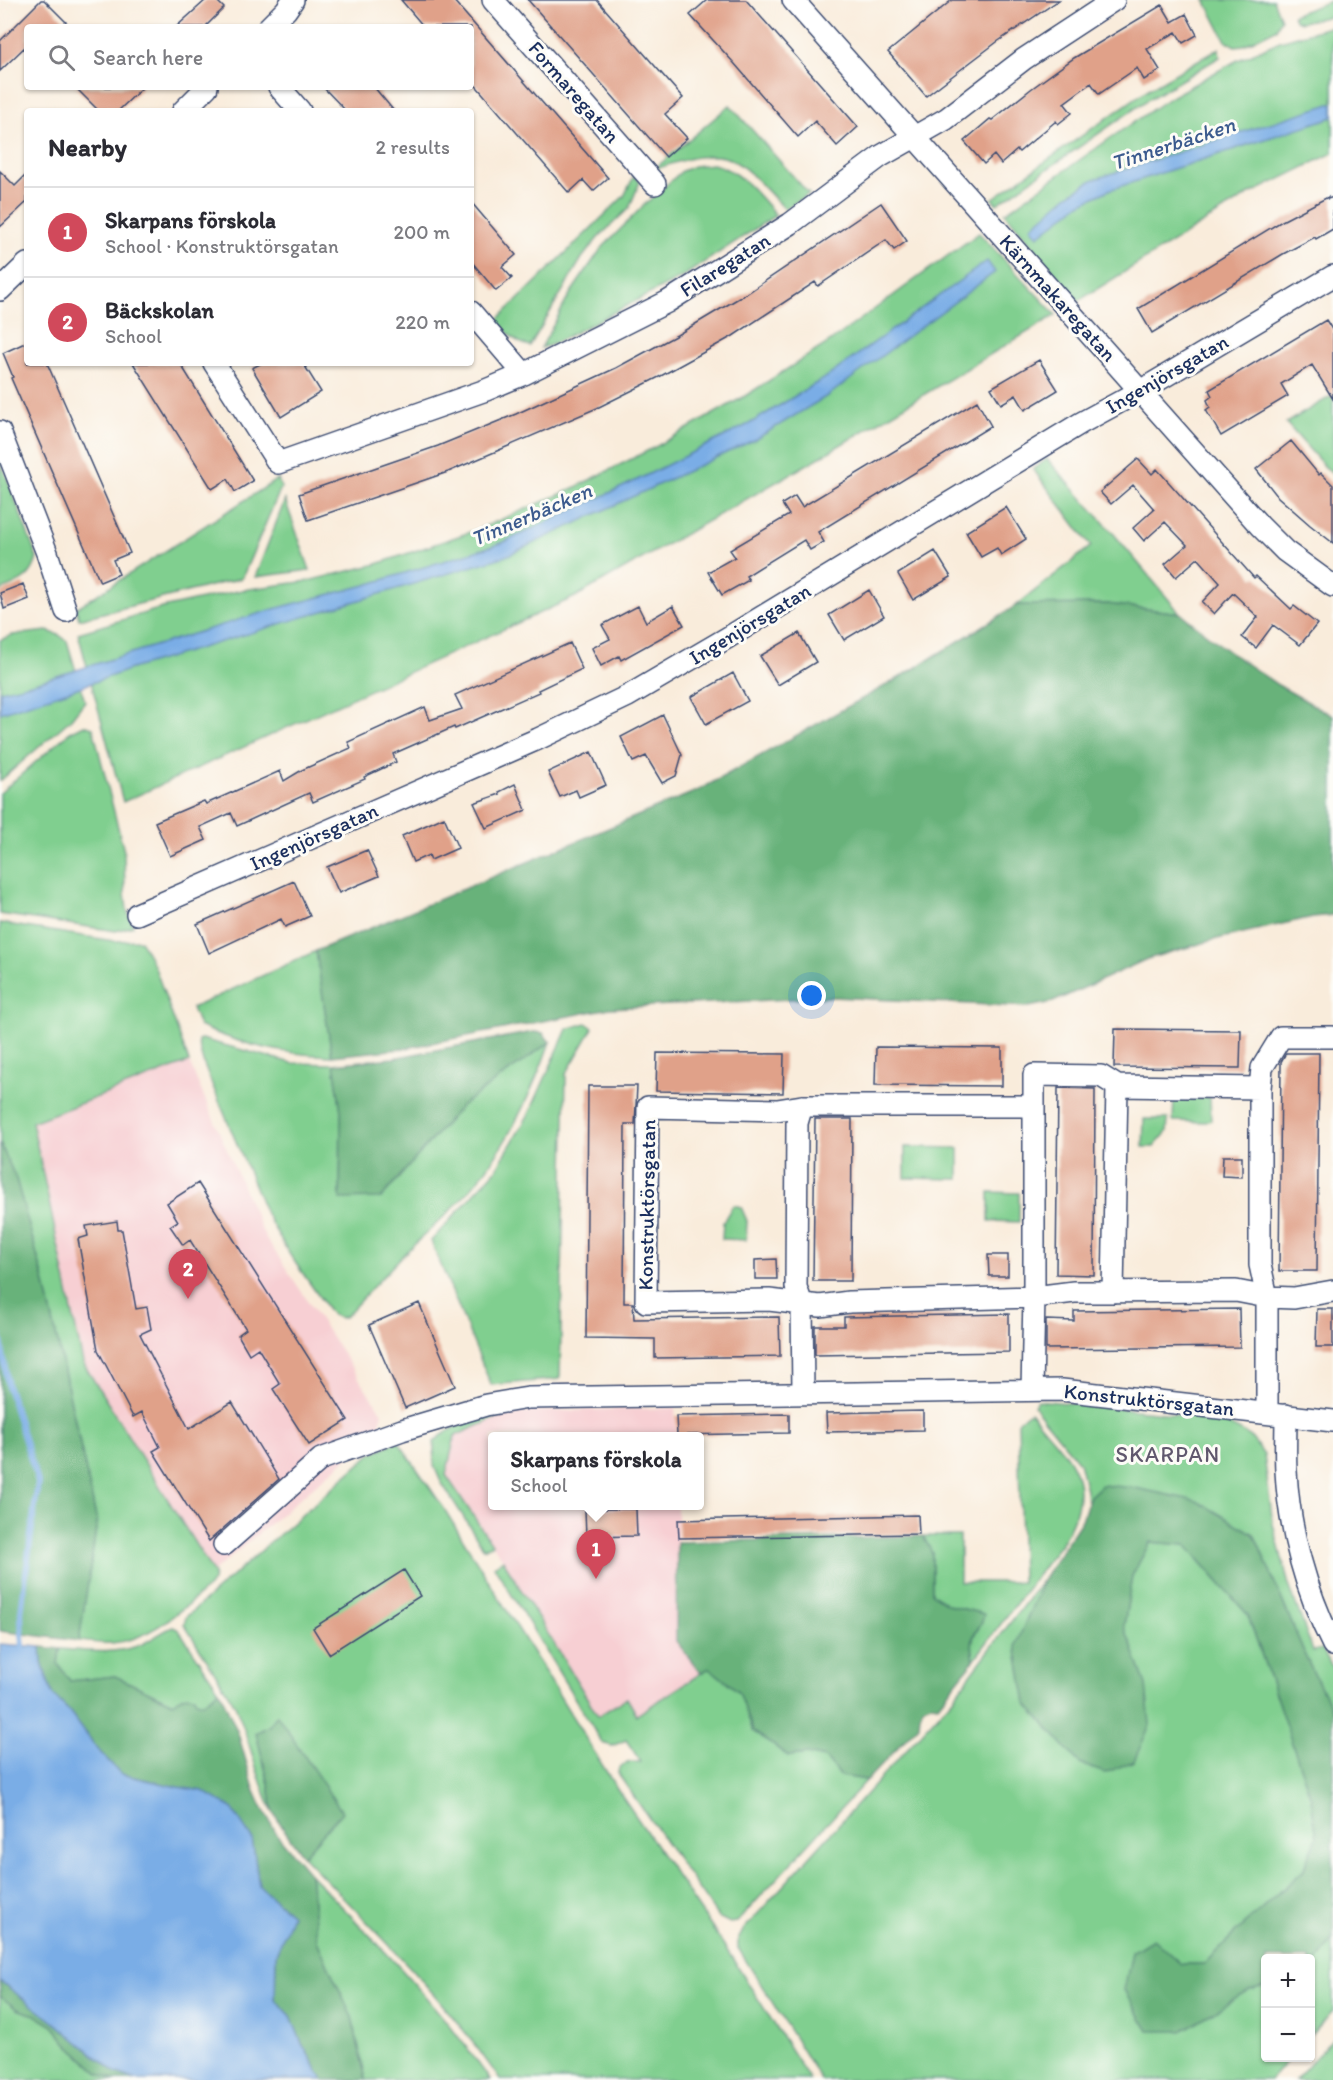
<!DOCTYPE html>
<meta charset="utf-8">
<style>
:root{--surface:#fff;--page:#f7f7f7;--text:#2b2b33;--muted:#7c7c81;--line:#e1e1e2;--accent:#d1495b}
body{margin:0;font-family:Itim,sans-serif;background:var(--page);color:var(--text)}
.controls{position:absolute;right:18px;bottom:18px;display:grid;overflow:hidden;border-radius:6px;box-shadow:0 2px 4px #0004}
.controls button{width:54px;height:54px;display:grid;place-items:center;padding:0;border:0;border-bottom:2px solid var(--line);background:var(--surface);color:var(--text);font:30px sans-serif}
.you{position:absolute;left:812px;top:996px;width:21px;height:21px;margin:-15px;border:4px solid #fff;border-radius:50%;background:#1a73e8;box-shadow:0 0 0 9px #1a73e833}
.badge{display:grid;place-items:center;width:39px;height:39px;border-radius:50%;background:var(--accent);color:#fff;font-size:20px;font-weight:700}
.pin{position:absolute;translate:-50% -50px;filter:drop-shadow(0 2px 3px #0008)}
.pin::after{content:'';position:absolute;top:32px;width:21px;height:18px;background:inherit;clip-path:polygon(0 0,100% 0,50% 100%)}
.popup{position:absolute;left:488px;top:1432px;width:216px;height:78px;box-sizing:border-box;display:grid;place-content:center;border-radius:6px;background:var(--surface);filter:drop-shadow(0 2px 4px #0005);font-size:20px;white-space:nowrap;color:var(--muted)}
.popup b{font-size:22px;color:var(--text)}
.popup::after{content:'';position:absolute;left:50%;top:100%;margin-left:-12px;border:12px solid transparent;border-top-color:var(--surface)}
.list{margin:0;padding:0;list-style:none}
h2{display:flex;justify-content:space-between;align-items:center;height:78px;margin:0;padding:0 24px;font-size:26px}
h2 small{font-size:20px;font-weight:400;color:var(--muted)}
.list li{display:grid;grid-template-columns:39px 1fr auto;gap:18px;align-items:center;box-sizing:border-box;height:90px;padding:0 24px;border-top:2px solid var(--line)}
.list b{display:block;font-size:22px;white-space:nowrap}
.list p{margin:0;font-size:20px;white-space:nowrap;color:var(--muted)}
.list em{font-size:20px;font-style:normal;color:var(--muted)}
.icon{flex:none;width:33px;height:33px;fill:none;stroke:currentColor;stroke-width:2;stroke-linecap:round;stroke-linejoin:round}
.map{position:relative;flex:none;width:1333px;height:2080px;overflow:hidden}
.search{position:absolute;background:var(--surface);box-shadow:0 2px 4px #0004;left:24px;top:24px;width:450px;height:66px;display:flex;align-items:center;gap:15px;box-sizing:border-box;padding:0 21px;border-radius:6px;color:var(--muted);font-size:22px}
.panel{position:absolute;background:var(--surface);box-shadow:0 2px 4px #0004;left:24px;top:108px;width:450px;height:258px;border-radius:6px}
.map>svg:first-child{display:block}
.built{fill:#f7cfd3}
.green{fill:#80cf8f;stroke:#4e7f76;stroke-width:1.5}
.forest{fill:#68b27a;stroke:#42706c;stroke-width:1.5}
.water{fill:#7aade6;stroke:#4a6ea2;stroke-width:1.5}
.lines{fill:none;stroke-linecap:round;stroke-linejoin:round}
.stream{stroke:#7aade6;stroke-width:6}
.building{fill:#e0a189}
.minor-casing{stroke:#3c4b71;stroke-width:24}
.minor{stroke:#fff;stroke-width:21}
.labels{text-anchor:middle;stroke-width:6;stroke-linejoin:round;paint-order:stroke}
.street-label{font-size:21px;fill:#1b2f5e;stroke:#fdfcf7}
.water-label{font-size:22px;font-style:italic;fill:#3c5b8e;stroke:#fdfcf7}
.neighbourhood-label{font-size:22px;letter-spacing:1.5px;fill:#60576d;stroke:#fdfcf7}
</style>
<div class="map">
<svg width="1333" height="2080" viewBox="0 0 1333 2080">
<rect width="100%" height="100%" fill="#fdfcf7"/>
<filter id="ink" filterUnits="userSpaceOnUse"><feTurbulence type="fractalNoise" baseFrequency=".0167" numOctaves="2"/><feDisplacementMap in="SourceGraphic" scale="12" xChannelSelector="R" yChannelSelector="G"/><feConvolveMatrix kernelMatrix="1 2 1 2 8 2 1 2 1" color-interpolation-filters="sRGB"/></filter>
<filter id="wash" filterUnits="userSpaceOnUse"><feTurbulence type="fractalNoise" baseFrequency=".008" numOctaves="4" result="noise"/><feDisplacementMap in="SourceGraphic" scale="24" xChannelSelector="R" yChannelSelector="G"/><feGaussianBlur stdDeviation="1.35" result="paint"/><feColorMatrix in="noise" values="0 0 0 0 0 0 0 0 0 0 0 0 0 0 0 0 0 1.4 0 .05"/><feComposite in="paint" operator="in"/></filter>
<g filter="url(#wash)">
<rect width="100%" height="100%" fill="#f9ecdb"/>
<path class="built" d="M189,1062L264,1235L382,1413L379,1431L213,1572L83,1363L32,1122Z
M675,1408L676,1436H492V1506H677L678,1598L676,1641L701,1673L637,1715L599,1717L503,1560L446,1475L455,1436L510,1412Z"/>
<path class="green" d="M1205,0H1273L1281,19L1276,29L1244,45L1235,46L1226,41Z
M1333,0V16L1301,22L1295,20L1293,15Z
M1333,26V153L1248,195L1078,301L1005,213L1109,139L1171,97L1236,61L1280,41Z
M1219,48L1220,57L1149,99L997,204L992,199L1147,90Z
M730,105L809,194L785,209C731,153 731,143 653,170Z
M713,164C741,171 757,194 776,215L682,277L551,345L541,348L570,294L601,249L644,205L682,171L694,166Z
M634,176L640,182L629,208L598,238L582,258L530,346C514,342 507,333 497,320L624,196Z
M979,233L1056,315L822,456L575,597L123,802L78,633L162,608L242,590L308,581L377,564L479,529L570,490L657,446L745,396L828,343Z
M1333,395V473L1325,467L1286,423Z
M1047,459L1113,533L1180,613L1107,604L1017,605L1091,546L1033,469Z
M0,460L37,558C32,579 18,583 0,591Z
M278,479L281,488L242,578L79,619L76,608Z
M285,500L310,570L255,577Z
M47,631L59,635L67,641L85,701L71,719L0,781V640L12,635Z
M84,725L93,728L124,851L125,892L127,910L133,926L116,931L0,914V793L70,732Z
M0,923L114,941L140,940L154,965L189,1062L32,1122L83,1363L214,1574L213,1581L209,1587C181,1609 150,1641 112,1643C101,1644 90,1642 79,1641L97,1522L45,1284L16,1179L0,1143Z
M316,951L332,1056C286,1055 241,1045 199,1026L192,1008Z
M586,1023L593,1028L566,1074L560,1379L491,1385L431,1241L495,1171L529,1114L567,1029Z
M201,1039L292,1063L334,1064L341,1111L340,1198H381L461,1106L550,1042C532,1093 505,1150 469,1191C450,1213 427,1232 406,1252C386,1273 366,1294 346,1316L341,1318L332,1315L290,1255L267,1216L204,1065L198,1044V1040Z
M1174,1097H1210L1211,1120L1206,1122L1173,1121Z
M1144,1119H1168L1167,1132L1154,1147H1143Z
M905,1147L959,1148V1179L905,1178Z
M989,1192L1019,1193V1222L989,1221Z
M733,1205L741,1207L747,1221L746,1240L722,1239L723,1222Z
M1038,1400L1232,1420L1231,1426L1250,1436L1264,1455L1273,1524L1289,1585L1313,1651L1322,1649L1333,1668V1711L1309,1664L1254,1534L1090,1496L1087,1506L1086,1490L1079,1462L1039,1413L1034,1405Z
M510,1412L455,1436L446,1475L492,1544L484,1549L441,1482L434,1466V1442C452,1423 485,1417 510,1412Z
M1030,1412C1070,1460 1099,1479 1062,1542L974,1660C973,1653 971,1645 973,1639C976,1630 983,1624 984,1614L948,1605L932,1593V1553L923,1536H960V1582H1022L1018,1421Z
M398,1441L443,1507L614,1784L723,1944L810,2080H500C445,1998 372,1927 303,1856L341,1812L269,1726L256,1733L269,1784L273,1812C256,1777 250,1739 234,1703L184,1624L186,1617L372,1453Z
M1150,1542L1186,1545L1248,1615L1311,1798L1317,1837L1303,1871L1241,1927L1204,1964H1181L1132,1952L1250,1990L1265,1986L1266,2058H1290L1270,2080H821L738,1948V1940L744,1929L954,1697L1044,1578L1016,1645L1146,1685L1124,1626L1132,1576Z
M503,1560L598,1716L627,1698L637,1715L709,1668L740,1692L753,1731L788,1756L807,1754L825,1758L841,1776L867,1780L737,1922L730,1923L718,1917L621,1778L618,1772C621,1761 632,1762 641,1762L626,1740L612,1746L602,1743L494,1566Z
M173,1627L179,1630L219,1690L203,1703L196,1701L173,1703L115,1676L70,1681L58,1664L60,1649C87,1651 114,1655 140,1645C152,1640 162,1631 173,1627Z
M310,1874C374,1939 439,2005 490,2080H366L352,2017L317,1941Z
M1333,1940V2011L1311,2035V1969Z
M0,1996L17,2009L35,2015L53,2026L71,2048L100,2074L116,2080H0Z
M1333,2038V2076L1329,2080H1295Z"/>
<path class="forest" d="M1107,604L1180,613L1228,651L1278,685L1333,716V915L1313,917L1217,939L1147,959L1053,1002L1029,1007L833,997L610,1008L401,1049L332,1056L316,951L699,790L899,678L1017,605Z
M533,1032L543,1033L550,1042L461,1106L381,1198L340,1199L341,1111L334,1064L393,1058Z
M0,1143L16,1179L45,1284L97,1522L79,1641L0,1631Z
M1102,1485L1135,1488L1197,1501L1254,1534L1309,1664L1333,1711V1940L1311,1969L1310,1958H1266L1265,1986L1250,1990L1182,2031H1149L1124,1990L1132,1952L1153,1939L1181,1964H1204L1241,1927L1303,1871L1317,1837L1311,1798L1248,1615L1186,1545L1150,1542L1132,1576L1124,1626L1146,1685L1150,1725L1134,1761L1105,1773L1080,1764L1026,1703L1016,1645L1044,1578L1082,1520L1090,1496Z
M923,1536L932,1553V1593L948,1605L984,1614C983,1624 976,1629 973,1638C971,1645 973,1653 974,1660L938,1705L931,1704L923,1707L920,1715L919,1725L867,1780L841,1776L825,1758L807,1754L789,1756L753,1731L739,1692L709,1668L701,1673L676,1641L677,1542Z
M41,1647L60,1649L58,1664L70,1681L115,1676L172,1703L186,1695L194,1696L196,1701L203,1703L219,1690L238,1733L254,1789L261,1805L278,1836L310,1874L317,1941L352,2017L366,2080H323L302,2044L291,2016L275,1999L276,1954L292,1915L259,1886L252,1839L203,1791L177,1787L121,1774L99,1751L69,1711L52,1694L42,1663Z
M277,1715L342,1812L303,1856L283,1828L273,1812L269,1784L256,1733L269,1726Z
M0,1981L58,2025L115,2072L137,2080H116L100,2074L71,2048L53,2026L35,2015L17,2009L0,1996Z"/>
<path class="water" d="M1333,103V117L1109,190L1078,205L1038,236L1031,227L1067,196L1092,180Z
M987,261L995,272L829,395L756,439L506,556L131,669L69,691L0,713V691L31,684L274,609L366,585L502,543L633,482L749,424L828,376Z
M0,1644L41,1647L42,1663L52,1694L69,1711L99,1751L121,1774L177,1787L203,1791L232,1808L252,1839L259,1886L292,1915L276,1954L275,1999L291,2016L302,2044L323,2080H137L115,2072L58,2025L0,1981Z"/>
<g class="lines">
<path class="stream" d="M0,1334L8,1387L38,1482L21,1612L22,1653"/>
</g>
<g id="blocks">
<path class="building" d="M41,0H44L71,27H27V45L0,71V41Z
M206,0H216L224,8L205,27H176Z
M401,0H453L608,178L593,191L583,180L569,193L471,80V27H424Z
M528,0H597L683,98L665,114L687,138L666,157Z
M707,0H746L858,127L837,146L815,121L798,137L734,63L690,15Z
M952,0H1059L997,42L926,96L888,52Z
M1162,5L1172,22L1186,14L1197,35L1183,43L1176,32L1147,49L1160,70L1144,80L1137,68L1099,94L1091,83L1064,103L1072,113L1058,124L1056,121L1019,152L1017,150L1001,164L994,155L984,164L964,141L990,119L992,120L1031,89L1074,58Z
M75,87H143L118,111H99Z
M323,87H374L394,111H346Z
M0,171L15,186L27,174V202L0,227Z
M1328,197V199L1333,197V229L1316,239L1315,237L1283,254L1152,333L1138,309L1282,221Z
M471,202L516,255L502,267L512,278L496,291L471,261Z
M881,203L907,241L894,250L886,240L818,286L815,282L733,336L659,377L597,408L448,472L308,520L299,494L438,446L516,414L616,368L677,335L749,292Z
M1326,320L1333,331V399L1312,365L1281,384L1288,396L1221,436L1206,410L1210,407L1207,400L1212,396L1209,390Z
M27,342V363H47L130,553L113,560L119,574L100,582L11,378L13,377L3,353Z
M1039,360L1058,390L1025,410L1016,395L1001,404L991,388Z
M133,363H180L253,481L235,492L228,479L212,489Z
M262,363H303L321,392L281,417L252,368Z
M977,401L991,426L818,532L824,542L810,550L804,540L746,576L749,580L722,595L708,572L735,557L730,550L789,515L782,504L795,496L802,507Z
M1291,441L1319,475L1321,473L1333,485V543L1310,525L1278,497L1256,469Z
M1138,459L1152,474L1157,469L1254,578L1256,576L1291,609L1294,606L1317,624L1300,645L1273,625L1256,648L1242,637L1258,617L1233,593L1214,614L1202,602L1220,583L1198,558L1176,577L1165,564L1187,545L1165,522L1144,541L1133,528L1154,509L1133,485L1111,504L1100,492Z
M1006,507L1026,539L1001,555L997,548L981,557L966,532Z
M935,551L951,577L913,600L898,574Z
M23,584L29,599L4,609L0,593Z
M869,590L884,616L844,640L829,615Z
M638,606L646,622L673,606L684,625L621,660L619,656L601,666L592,648L610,639L602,625Z
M799,633L816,662L778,685L760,656Z
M570,643L582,669L538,690L539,692L455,729L454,727L393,754L396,762L364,777L365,779L313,802L309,793L237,826L231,813L200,827L206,840L170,856L155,822L204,801L206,804L280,771L284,781L302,770L351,748L348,742L425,707L430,720L462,709L455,695Z
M733,673L748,701L706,724L691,697Z
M663,715L682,755L676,776L662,783L646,756L633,762L621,737Z
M591,752L606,785L579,797L576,790L560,797L548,772Z
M515,784L526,810L486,828L474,803L500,794L499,792Z
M444,817L458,848L431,860L429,855L413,862L402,836Z
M367,850L379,876L339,893L327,867Z
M294,881L310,916L285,927L281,919L209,953L197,924Z
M1115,1029L1241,1030L1240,1068L1114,1067Z
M876,1047L1002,1048V1086L875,1085Z
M657,1053L784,1054L783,1093L656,1091Z
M1286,1053H1319L1317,1271H1279L1281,1062Z
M588,1086H637L635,1124H625L624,1303H633L634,1319L779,1317L780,1356L655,1358V1339L586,1338Z
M1058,1088L1095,1089L1094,1275L1056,1274Z
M815,1119H852L851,1281H813Z
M1223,1156H1242V1177L1222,1176Z
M198,1183L348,1420L309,1445L273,1389L280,1384L258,1348L249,1354L238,1335L246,1329L190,1240L183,1245L170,1226L178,1221L167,1203Z
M117,1221L118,1230H122L136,1309L147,1307L151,1329L140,1334L189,1429L232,1402L279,1479L209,1541L153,1451L160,1447L142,1412L133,1417L98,1350L78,1239L88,1236L86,1226Z
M988,1255H1008V1276H989Z
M776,1259L777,1279H755V1260Z
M419,1303L455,1386L405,1408L369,1325Z
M1239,1309L1240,1347L1046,1349V1320L1074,1321V1311Z
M1317,1309H1333V1347H1316Z
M1009,1314V1352L815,1355V1326H844V1317Z
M923,1411V1430L827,1432L826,1413Z
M789,1414V1433L677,1435L676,1416Z
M585,1509H636L637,1536L586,1537Z
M918,1515L919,1534L679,1538L678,1520Z
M404,1570L420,1596L329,1654L313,1628Z"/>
</g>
</g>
<g filter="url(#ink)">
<use href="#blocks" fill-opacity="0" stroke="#3c4b71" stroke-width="1.5"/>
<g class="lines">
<g class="minor-casing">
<path id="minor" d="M493,0L655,184
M793,0L1260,526L1285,551L1333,586
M269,27L286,10L293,0
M279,87L300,111
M183,111L207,87
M0,290L27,264
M471,312L524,374
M214,363L278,463L486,390L524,374L667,302L790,224L881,156L946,119L1024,59L1114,0
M0,432L47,553L66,611
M137,914L538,739L628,696L727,638L1081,423L1140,391L1333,276
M1333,1037H1281L1262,1068L1260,1088L1117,1086L1101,1076L1034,1075V1106H802L777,1110L648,1107L646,1302L769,1300L820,1306L849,1302L1034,1297L1074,1292L1236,1291L1267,1297L1294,1298L1333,1291
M1260,1088V1265L1267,1297V1413
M802,1106L797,1123L796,1287L802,1304L803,1394
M1113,1292L1117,1086
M1032,1390L1034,1297V1106
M1286,1415C1286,1433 1285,1452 1286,1471C1289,1530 1306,1592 1333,1645
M224,1545L321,1459L402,1430L486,1405L528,1398L1062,1390L1333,1421"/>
</g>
<use href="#minor" class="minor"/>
</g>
</g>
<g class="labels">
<g class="street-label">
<text transform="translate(574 92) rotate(49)" y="7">Formaregatan</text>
<text transform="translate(725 265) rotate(-32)" y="7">Filaregatan</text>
<text transform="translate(1058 298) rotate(48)" y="7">Kärnmakaregatan</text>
<text transform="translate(1167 374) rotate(-30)" y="7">Ingenjörsgatan</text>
<text transform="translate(750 624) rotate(-31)" y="7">Ingenjörsgatan</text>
<text transform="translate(314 837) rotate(-24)" y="7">Ingenjörsgatan</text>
<text transform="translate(647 1205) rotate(-89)" y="7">Konstruktörsgatan</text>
<text transform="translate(1149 1400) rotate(6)" y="7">Konstruktörsgatan</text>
</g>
<g class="water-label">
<text transform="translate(1173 143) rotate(-18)" y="8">Tinnerbäcken</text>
<text transform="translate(531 514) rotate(-23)" y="8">Tinnerbäcken</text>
</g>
<g class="neighbourhood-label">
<text x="1168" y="1462">SKARPAN</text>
</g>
</g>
</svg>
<div class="controls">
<button>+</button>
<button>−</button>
</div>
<div class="you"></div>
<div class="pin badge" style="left:596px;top:1579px">1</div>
<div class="popup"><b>Skarpans förskola</b>School</div>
<div class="pin badge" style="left:188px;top:1299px">2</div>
<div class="search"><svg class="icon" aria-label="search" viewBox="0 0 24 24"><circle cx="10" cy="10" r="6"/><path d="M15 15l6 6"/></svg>Search here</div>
<section class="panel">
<h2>Nearby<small>2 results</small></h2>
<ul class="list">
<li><span class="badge">1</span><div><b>Skarpans förskola</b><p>School · Konstruktörsgatan</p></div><em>200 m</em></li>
<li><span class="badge">2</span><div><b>Bäckskolan</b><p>School</p></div><em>220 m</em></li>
</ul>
</section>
</div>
